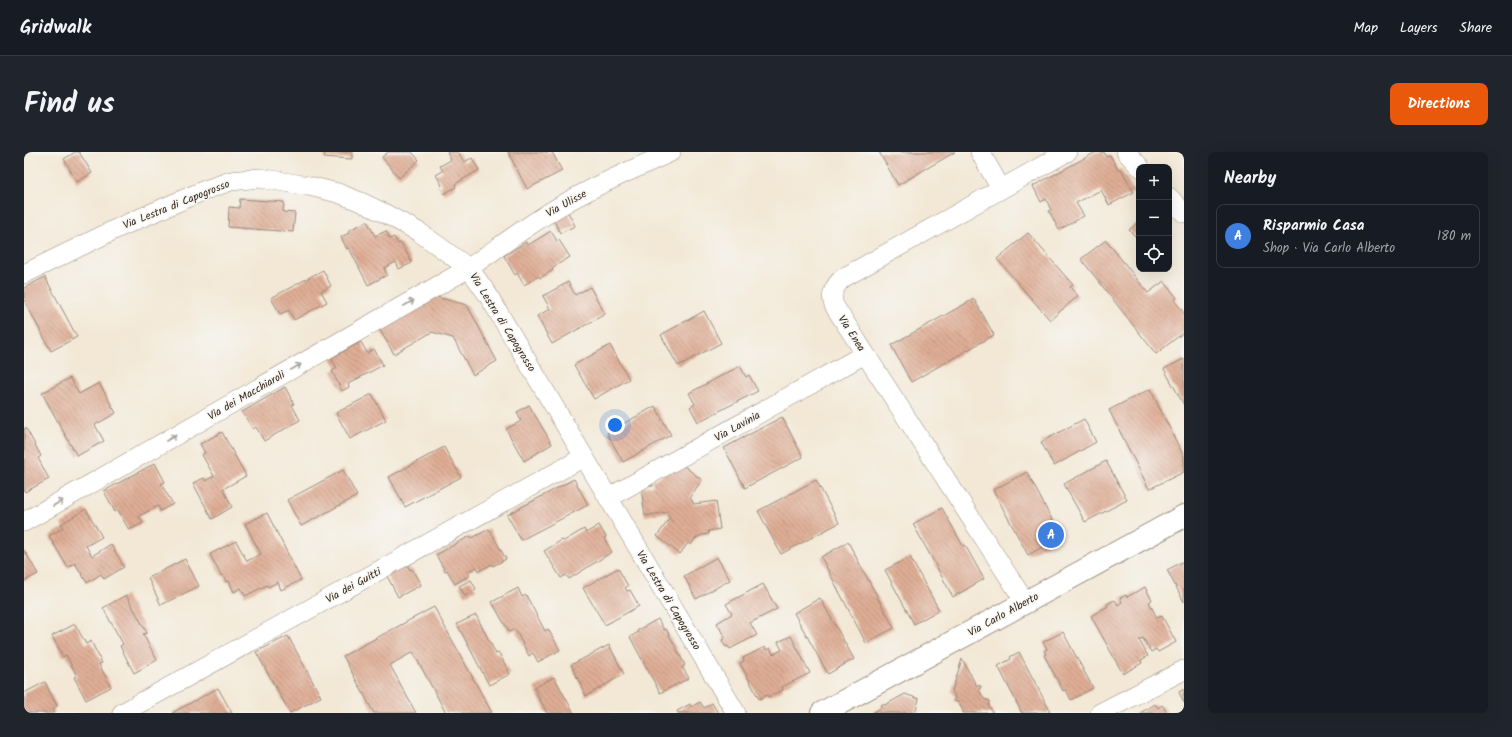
<!DOCTYPE html>
<meta charset="utf-8">
<style>
:root{--surface:#171b24;--page:#20242c;--text:#f1f3f6;--muted:#9ea1a6;--line:#363941;--accent:#ea580c}
body{margin:0;font-family:Kalam,sans-serif;background:var(--page);color:var(--text)}
.controls{position:absolute;right:12px;top:12px;display:grid;overflow:hidden;border-radius:8px;box-shadow:0 4px 16px #0002}
.controls button{width:36px;height:36px;display:grid;place-items:center;padding:0;border:0;border-bottom:1px solid var(--line);background:var(--surface);color:var(--text);font:20px sans-serif}
.you{position:absolute;left:591px;top:273px;width:14px;height:14px;margin:-10px;border:3px solid #fff;border-radius:50%;background:#1a73e8;box-shadow:0 0 0 6px #1a73e833}
.badge{display:grid;place-items:center;width:26px;height:26px;border-radius:50%;background:var(--accent);color:#fff;font-size:13px;font-weight:700}
.pin{position:absolute;translate:-50% -50%;border:2px solid #fff;box-shadow:0 1px 4px #0006}
.list{margin:0;padding:0;list-style:none}
h2{display:flex;justify-content:space-between;align-items:center;height:52px;margin:0;padding:0 16px;font-size:17px}
h2 small{font-size:13px;font-weight:400;color:var(--muted)}
.list li{display:grid;grid-template-columns:26px 1fr auto;gap:12px;align-items:center;box-sizing:border-box;height:64px;margin:0 8px 8px;padding:0 8px;border:1px solid var(--line);border-radius:8px}
.list b{display:block;font-size:15px;white-space:nowrap}
.list p{margin:0;font-size:13px;white-space:nowrap;color:var(--muted)}
.list em{font-size:13px;font-style:normal;color:var(--muted)}
.icon{flex:none;width:22px;height:22px;fill:none;stroke:currentColor;stroke-width:2;stroke-linecap:round;stroke-linejoin:round}
.map{position:relative;flex:none;width:1160px;height:561px;overflow:hidden;border-radius:8px}
header{display:flex;align-items:center;gap:24px;box-sizing:border-box;height:56px;padding:0 20px;background:var(--surface);border-bottom:1px solid var(--line)}
header strong{font-size:19px}
nav{display:flex;gap:22px;margin-inline-start:auto;font-size:14px}
.intro{display:flex;align-items:center;justify-content:space-between;box-sizing:border-box;height:96px;padding:0 24px}
h1{margin:0;font-size:28px}
.button{padding:10px 18px;border-radius:8px;background:var(--accent);color:#fff;font-size:14px;font-weight:700}
main{display:flex;gap:24px;padding:0 24px}
aside{flex:1;background:var(--surface);border-radius:8px;box-shadow:0 4px 16px #0002}
.map>svg:first-child{display:block}
.building{fill:url(#building-back-hatch)}
.lines{fill:none;stroke-linecap:round;stroke-linejoin:round}
.minor-casing{stroke:#97897a;stroke-width:20}
.tertiary-casing{stroke:#97897a;stroke-width:24}
.minor{stroke:#fff;stroke-width:19}
.tertiary{stroke:#fff;stroke-width:22}
.oneway{stroke:#a79f9a}
.labels{text-anchor:middle;stroke-width:3;stroke-linejoin:round;paint-order:stroke}
.street-label{font-size:11px;fill:#3b2a1e;stroke:#f6f6f2}
</style>
<header>
<strong>Gridwalk</strong>
<nav><a>Map</a><a>Layers</a><a>Share</a></nav>
</header>
<div class="intro"><h1>Find us</h1><a class="button">Directions</a></div>
<main>
<div class="map">
<svg width="1160" height="561" viewBox="0 0 1160 561">
<defs>
<pattern id="building-back-hatch" width="6" height="6" patternUnits="userSpaceOnUse"><rect width="6" height="6" fill="#dfad95"/><path d="M-1 5l2 2M0 0l6 6M5-1l2 2" fill="none" stroke="#b68d79"/></pattern>
</defs>
<rect width="100%" height="100%" fill="#f6f6f2"/>
<filter id="ink" filterUnits="userSpaceOnUse"><feTurbulence type="fractalNoise" baseFrequency=".025" numOctaves="2"/><feDisplacementMap in="SourceGraphic" scale="8" xChannelSelector="R" yChannelSelector="G"/><feConvolveMatrix kernelMatrix="1 2 1 2 8 2 1 2 1" color-interpolation-filters="sRGB"/></filter>
<filter id="wash" filterUnits="userSpaceOnUse"><feTurbulence type="fractalNoise" baseFrequency=".012" numOctaves="4" result="noise"/><feDisplacementMap in="SourceGraphic" scale="16" xChannelSelector="R" yChannelSelector="G"/><feGaussianBlur stdDeviation="0.9" result="paint"/><feColorMatrix in="noise" values="0 0 0 0 0 0 0 0 0 0 0 0 0 0 0 0 0 1.4 0 .05"/><feComposite in="paint" operator="in"/></filter>
<g filter="url(#wash)">
<rect width="100%" height="100%" fill="#f3e8d6"/>
<g id="blocks">
<path class="building" d="M51,0H55L68,21L53,30L40,7Z
M301,0H328V7L300,5Z
M364,0H388L395,8L375,26L358,5Z
M423,0H434L440,10L448,6L455,18L431,32L432,35L420,42L416,35L418,33L412,23L419,19L416,14L427,8Z
M484,0H528L538,19L503,37Z
M855,0H931L874,33Z
M1072,0H1080L1082,5L1086,3L1094,18L1097,17L1110,40L1085,53L1077,38L1052,51L1060,64L1035,78L1025,59L1027,58L1022,47L1017,50L1009,34Z
M216,47L260,50L259,60L271,61L269,80L204,75L205,55L215,56Z
M544,60L551,74L536,81L529,67Z
M343,69L351,84L362,79L366,87L370,85L374,92L377,91L388,111L375,117L372,110L360,116L363,123L344,133L325,96L323,97L317,85L325,81L324,79Z
M1115,69V88L1105,78Z
M527,79L533,89L535,88L546,105L528,116L529,118L516,126L515,124L500,133L493,121L491,123L480,104L502,90L504,93Z
M1004,81L1049,133L1046,135L1054,144L1026,168L973,107Z
M1082,88L1124,141L1140,129L1153,146L1150,148L1160,161V180L1132,202L1057,107Z
M299,118L307,134L297,139L303,150L270,168L265,158L256,162L247,146Z
M21,125L53,185L27,199L0,148V136Z
M544,130L551,143L566,135L581,162L528,192L513,164L526,157L519,144Z
M409,144L443,153L473,209L449,223L429,186L408,180L370,202L354,175Z
M950,147L970,183L887,230L867,193Z
M680,159L697,191L654,214L637,183Z
M337,190L343,201L350,197L359,213L324,232L325,235L318,239L308,219L313,216L307,206Z
M586,193L605,227L570,247L550,213Z
M1160,207V253L1140,217Z
M716,214L722,225L725,223L734,239L674,270L666,255L671,252L665,241Z
M46,226L55,242L75,231L92,261L71,273L80,289L53,304L18,241Z
M261,235L270,252L268,253L276,268L240,289L232,275L229,277L218,260Z
M1126,237L1160,305V320L1125,337L1085,258Z
M348,242L362,268L326,287L312,261Z
M505,253L528,292L500,309L482,277L497,269L493,260Z
M631,254L647,283L599,310L583,281Z
M758,265L779,305L721,336L700,296Z
M1060,267L1072,290L1030,314L1017,290Z
M2,276L17,304L14,306L25,327L1,340L0,338V277Z
M198,280L222,324L199,337L208,355L188,367L169,331L180,326L181,329L190,324L178,303L181,301L176,292Z
M420,295L437,325L381,355L365,325Z
M1082,309L1103,348L1061,370L1040,332Z
M131,311L141,330L137,332L149,352L136,359L134,354L115,364L119,371L105,378L94,358L91,360L80,339Z
M656,311L678,328L666,345L670,352L692,349L696,377L684,379L685,382L678,383L672,386L667,393L664,391L656,402L633,384L646,366L643,360L621,364L617,335L629,334L628,329L645,319L648,321Z
M319,318L333,344L277,374L263,348Z
M1003,320L1037,385L1004,403L969,338Z
M550,327L564,353L497,388L483,363Z
M792,328L815,371L757,402L734,359Z
M918,356L939,394L941,393L960,427L929,445L889,372Z
M62,357L78,385L62,394L68,404L87,392L100,415L80,427L77,422L63,431L51,411L44,416L25,384L39,376L37,372Z
M243,361L277,428L257,438L254,430L244,435L243,433L221,444L217,436L210,440L205,429L202,430L199,423L197,424L186,402L212,389L223,409L237,402L221,372Z
M575,373L582,385L580,386L588,400L545,427L542,423L537,426L520,399L538,388L540,389L560,377L562,381Z
M465,377L482,407L469,414L468,412L455,419L453,415L443,420L446,423L431,432L423,418L421,419L412,403L446,384L448,386Z
M824,390L870,476L842,491L797,405Z
M0,398L14,422L0,429Z
M693,405L706,428L672,447L660,424Z
M886,405L915,458L890,472L861,418Z
M161,407L175,434L137,453L124,426Z
M381,409L386,418L388,417L397,433L374,445L361,420Z
M1160,409V450L1143,418Z
M594,416L604,434L601,436L603,439L606,438L615,454L581,473L559,436Z
M447,428L452,437L441,444L435,434Z
M739,432L753,457L726,471L733,483L706,497L704,494L702,495L698,488L701,486L693,471L708,462L702,452Z
M1121,435L1128,448L1125,450L1133,466L1138,464L1152,490L1134,500L1132,497L1127,500L1119,486L1115,488L1124,504L1117,508L1118,511L1099,522L1067,464L1084,454L1083,452L1091,448L1094,453L1098,450L1096,446L1102,443L1103,445Z
M494,436L498,445L502,443L521,479L524,477L536,498L514,510L509,501L505,504L491,477L485,480L468,450Z
M102,443L123,481L119,482L133,508L110,521L96,494L99,492L79,456Z
M796,446L830,507L804,522L770,461Z
M410,455L468,561H422L389,500L366,513L392,561H350L319,504Z
M452,463L472,502L475,501L486,522L465,533L433,472Z
M634,467L640,478L642,477L661,513L658,515L665,526L636,541L606,485L613,481L614,478Z
M51,472L62,492L67,489L78,511L75,512L87,535L62,548L50,525L53,524L42,503L39,505L28,484Z
M1039,480L1069,536L1047,548L1042,538L1039,539L1020,503L1022,502L1020,499L1023,497L1019,490Z
M264,484L297,545L266,561L232,500Z
M767,484L786,521L758,535L759,538L744,545L743,543L735,547L716,511L720,509L719,506L741,495L742,498L746,496L749,502L758,498L754,490Z
M585,493L600,522L562,544L547,513Z
M995,500L1026,559L1023,561H998L974,514L987,507L986,505Z
M938,507L952,533L957,534L955,538L960,547L966,549L965,554L969,561H939V559L934,550L930,549L931,544L928,539Z
M530,525L550,561H523L510,536Z
M21,530L33,554L29,557L31,561H0V541Z
M194,536L208,561H148Z
M1160,537V551L1155,540Z
M881,542L895,547L891,561H848L857,556L858,552L861,553Z
M676,550L680,556L688,551L694,561H654L653,559L666,552L667,555Z
M1131,552L1134,556L1138,553L1143,561H1116Z"/>
</g>
</g>
<g filter="url(#ink)">
<use href="#blocks" fill-opacity="0" stroke="#97897a" stroke-width="1"/>
<g class="lines">
<g class="minor-casing">
<path id="minor" d="M956,0L977,37
M1102,0L1116,15
M1145,45L1160,61
M0,122L96,75L181,38L207,29L236,26L285,34L314,41L337,50L360,61L395,80L445,116L464,143L712,561
M584,346L841,202
M0,370L445,116C475,95 505,72 538,53C573,32 611,17 647,0
M1001,450L811,155C805,144 810,134 819,126L1043,0
M98,561L560,305
M1076,561L1160,518"/>
</g>
<g class="tertiary-casing">
<path id="tertiary" d="M798,561L1160,364"/>
</g>
<use href="#minor" class="minor"/>
<use href="#tertiary" class="tertiary"/>
</g>
<defs><path id="oneway-shaft" d="M-6 0H5M1.5-3L5.5 0L1.5 3" fill="none" stroke-width="1.6" stroke-linecap="round" stroke-linejoin="round"/></defs>
<g class="oneway">
<use href="#oneway-shaft" transform="translate(385 151) rotate(-30)"/>
<use href="#oneway-shaft" transform="translate(272 215) rotate(-30)"/>
<use href="#oneway-shaft" transform="translate(147 286) rotate(-30)"/>
<use href="#oneway-shaft" transform="translate(34 351) rotate(-30)"/>
</g>
</g>
<g class="labels">
<g class="street-label">
<text transform="translate(542 51) rotate(-29)" y="4">Via Ulisse</text>
<text transform="translate(152 52) rotate(-22)" y="4">Via Lestra di Capogrosso</text>
<text transform="translate(479 170) rotate(58)" y="4">Via Lestra di Capogrosso</text>
<text transform="translate(828 181) rotate(57)" y="4">Via Enea</text>
<text transform="translate(222 243) rotate(-30)" y="4">Via dei Macchiaroli</text>
<text transform="translate(713 274) rotate(-29)" y="4">Via Lavinia</text>
<text transform="translate(329 433) rotate(-29)" y="4">Via dei Guitti</text>
<text transform="translate(645 448) rotate(59)" y="4">Via Lestra di Capogrosso</text>
<text transform="translate(979 462) rotate(-29)" y="4">Via Carlo Alberto</text>
</g>
</g>
</svg>
<div class="controls">
<button>+</button>
<button>−</button>
<button><svg class="icon" aria-label="locate" viewBox="0 0 24 24"><circle cx="12" cy="12" r="6"/><path d="M12 2v4M12 18v4M2 12h4M18 12h4"/></svg></button>
</div>
<div class="you"></div>
<div class="pin badge" style="left:1027px;top:383px;background:#3f7fe0">A</div>
</div>
<aside>
<h2>Nearby<small></small></h2>
<ul class="list">
<li><span class="badge" style="background:#3f7fe0">A</span><div><b>Risparmio Casa</b><p>Shop · Via Carlo Alberto</p></div><em>180 m</em></li>
</ul>
</aside>
</main>
